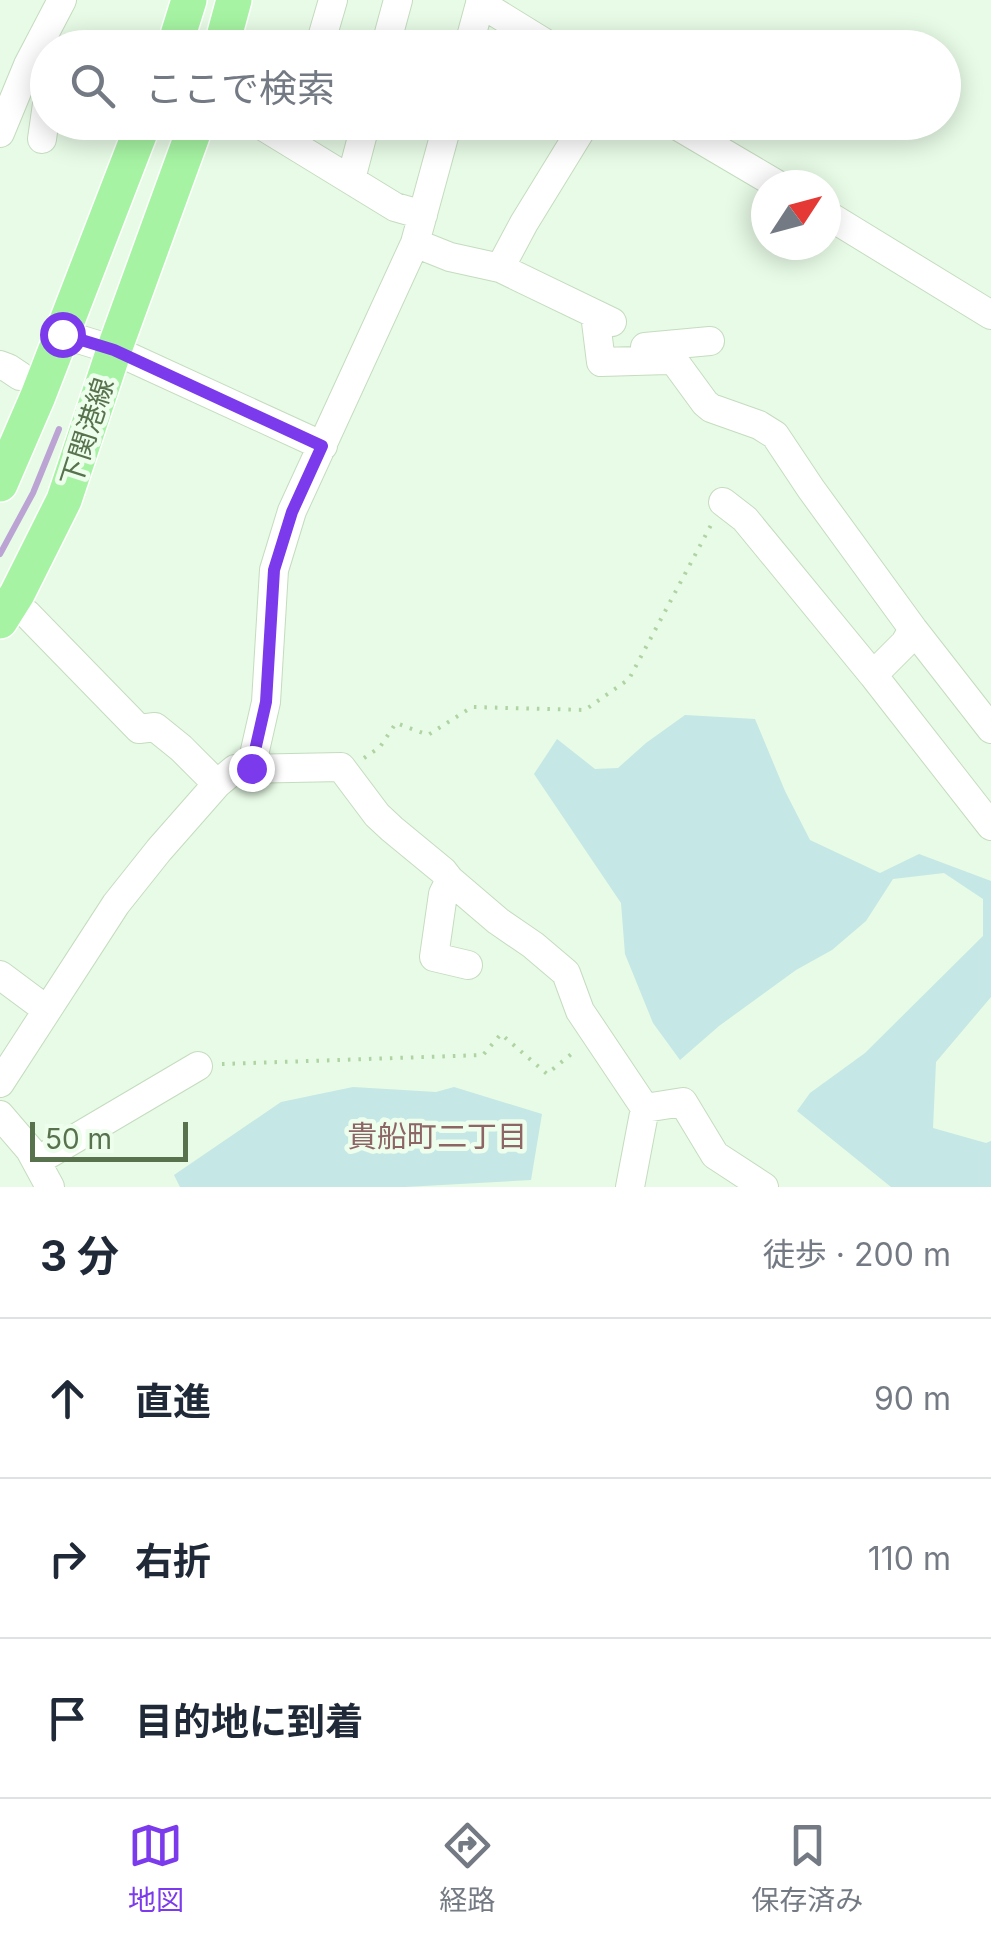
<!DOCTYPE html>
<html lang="ja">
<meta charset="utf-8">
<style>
:root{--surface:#fff;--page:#f6f6f7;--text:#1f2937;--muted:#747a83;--line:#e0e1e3;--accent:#7c3aed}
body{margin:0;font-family:Inter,"Noto Sans JP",sans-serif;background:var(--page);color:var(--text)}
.compass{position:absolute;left:751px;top:170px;width:90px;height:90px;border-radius:50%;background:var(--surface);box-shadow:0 5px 25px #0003;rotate:54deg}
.scale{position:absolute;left:30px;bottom:25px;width:158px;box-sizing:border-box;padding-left:10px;border:5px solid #58724d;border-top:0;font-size:28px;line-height:35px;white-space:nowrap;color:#58724d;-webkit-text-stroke:8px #edfeec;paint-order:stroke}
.stop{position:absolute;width:30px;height:30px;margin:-22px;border:8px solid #7c3aed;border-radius:50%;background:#fff}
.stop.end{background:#7c3aed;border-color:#fff;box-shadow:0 2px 10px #0008}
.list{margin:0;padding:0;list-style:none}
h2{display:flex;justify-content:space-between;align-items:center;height:130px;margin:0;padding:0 40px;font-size:42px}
h2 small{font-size:32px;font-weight:400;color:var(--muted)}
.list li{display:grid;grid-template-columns:65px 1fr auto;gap:30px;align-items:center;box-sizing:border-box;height:160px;padding:0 40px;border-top:2px solid var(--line)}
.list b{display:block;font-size:38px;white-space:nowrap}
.list em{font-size:32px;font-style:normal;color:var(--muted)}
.icon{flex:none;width:55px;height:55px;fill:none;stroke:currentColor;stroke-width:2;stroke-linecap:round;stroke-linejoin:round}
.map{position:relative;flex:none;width:991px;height:1187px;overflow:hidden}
.search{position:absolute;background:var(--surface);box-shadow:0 5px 25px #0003;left:30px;right:30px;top:30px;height:110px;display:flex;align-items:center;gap:25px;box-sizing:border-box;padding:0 35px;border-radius:55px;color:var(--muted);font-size:38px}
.sheet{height:610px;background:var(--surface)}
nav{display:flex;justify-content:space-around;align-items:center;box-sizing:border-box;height:140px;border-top:2px solid var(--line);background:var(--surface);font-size:28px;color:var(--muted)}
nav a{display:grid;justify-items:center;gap:5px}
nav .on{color:var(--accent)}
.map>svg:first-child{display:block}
.green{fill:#c5e7e5}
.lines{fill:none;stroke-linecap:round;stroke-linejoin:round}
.stream{stroke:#bba3d4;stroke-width:6}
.minor-casing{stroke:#c5dcbf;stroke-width:30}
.major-casing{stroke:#fff;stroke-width:38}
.path{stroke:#b0d3a3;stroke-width:4;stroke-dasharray:2.5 8;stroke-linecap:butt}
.minor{stroke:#fff;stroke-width:28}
.major{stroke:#a6f4a3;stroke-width:35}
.route{stroke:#7c3aed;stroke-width:12}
.labels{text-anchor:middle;stroke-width:9;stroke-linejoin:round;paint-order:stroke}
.street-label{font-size:28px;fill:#58724d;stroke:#edfeec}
.neighbourhood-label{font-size:30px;fill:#8e6565;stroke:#edfeec}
</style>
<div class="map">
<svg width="991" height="1187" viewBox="0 0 991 1187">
<rect width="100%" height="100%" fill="#e7fbe6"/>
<path class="green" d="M685,715L755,719L785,791L810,840L880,873L919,854L991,881V997L936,1062L933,1128L986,1143L991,1141V1187H891L797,1111L810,1093L865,1053L983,936V899L944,873L893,879L866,921L832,950L796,970L719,1026L680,1060L653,1023L625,954L621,903L534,774L557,739L595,769L618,768L646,743Z
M353,1087L436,1092L454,1087L542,1114L531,1180L405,1187H180L174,1175L281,1102Z"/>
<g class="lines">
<path class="stream" d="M0,554L33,493L59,429"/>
<g class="minor-casing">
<path id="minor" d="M480,3L553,48
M319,48L333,0
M385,48L398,0
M468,48L481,0
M256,122L395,207L423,215
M671,122L778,185
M0,133L28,65L62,0
M42,139L48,97
M351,179L366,122
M826,214L991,315
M415,243L450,257L500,268L612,322
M500,268L524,223L586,122
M595,314L601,362L668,360L675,362L705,403L711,408L759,425L775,435L811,489L913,629L905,643L873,675L991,826
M62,334L114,350L323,446
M645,347L710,341
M0,365L8,368L20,376
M723,502L745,519L873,675
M27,614L139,729L155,727L181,748L217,784
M913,629L991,729
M251,768L266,702L274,570L292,511L415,243L448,122
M450,880L443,894L434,957L468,965
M0,975L47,1010
M0,1083L116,904L159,850L217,784L235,769L341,767L377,815L392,829L443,871L450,880L498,921L533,945L566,973L580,1011L645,1108L630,1187
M645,1108L683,1102L715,1155L764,1187
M0,1115L30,1150L50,1187
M37,1161L198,1066"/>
</g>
<g class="major-casing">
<path id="major" d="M174,48L189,0
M221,48L234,0
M0,484L38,396L144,122
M0,621L17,594L64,500L114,350L197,122"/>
</g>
<path class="path" d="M364,758L380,747L396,723L428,735L472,707L585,710L629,679L711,525
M222,1064L483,1055L501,1034L547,1074L575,1051"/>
<use href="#minor" class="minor"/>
<use href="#major" class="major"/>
</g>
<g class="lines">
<path class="route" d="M62,334L114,350L322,446L292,512L274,570L266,702L251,768"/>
</g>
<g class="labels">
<g class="street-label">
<text transform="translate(87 432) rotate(-72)" y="10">下関港線</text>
</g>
<g class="neighbourhood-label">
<text x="437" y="1147">貴船町二丁目</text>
</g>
</g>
</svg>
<svg class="compass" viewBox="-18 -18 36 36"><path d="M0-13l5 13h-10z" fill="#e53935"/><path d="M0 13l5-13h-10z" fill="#747a83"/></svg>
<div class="scale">50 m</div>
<div class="stop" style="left:62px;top:334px"></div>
<div class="stop end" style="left:251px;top:768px"></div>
<div class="search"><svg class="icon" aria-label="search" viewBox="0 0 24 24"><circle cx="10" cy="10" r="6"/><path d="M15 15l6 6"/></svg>ここで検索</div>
</div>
<section class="sheet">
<h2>3 分<small>徒歩 · 200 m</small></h2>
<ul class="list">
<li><svg class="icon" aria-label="ahead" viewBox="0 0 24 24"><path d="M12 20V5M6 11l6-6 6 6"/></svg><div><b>直進</b></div><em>90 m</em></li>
<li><svg class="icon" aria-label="right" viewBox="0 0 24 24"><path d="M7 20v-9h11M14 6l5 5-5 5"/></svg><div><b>右折</b></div><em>110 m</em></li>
<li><svg class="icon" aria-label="arrive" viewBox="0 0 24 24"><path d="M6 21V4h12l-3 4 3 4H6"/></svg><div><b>目的地に到着</b></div></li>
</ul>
</section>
<nav>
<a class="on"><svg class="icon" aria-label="map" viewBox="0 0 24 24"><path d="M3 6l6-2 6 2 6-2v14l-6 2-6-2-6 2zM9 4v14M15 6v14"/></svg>地図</a>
<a><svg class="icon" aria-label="directions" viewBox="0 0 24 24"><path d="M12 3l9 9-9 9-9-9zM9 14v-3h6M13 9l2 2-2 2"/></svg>経路</a>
<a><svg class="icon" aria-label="saved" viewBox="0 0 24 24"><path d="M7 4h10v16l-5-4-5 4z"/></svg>保存済み</a>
</nav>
